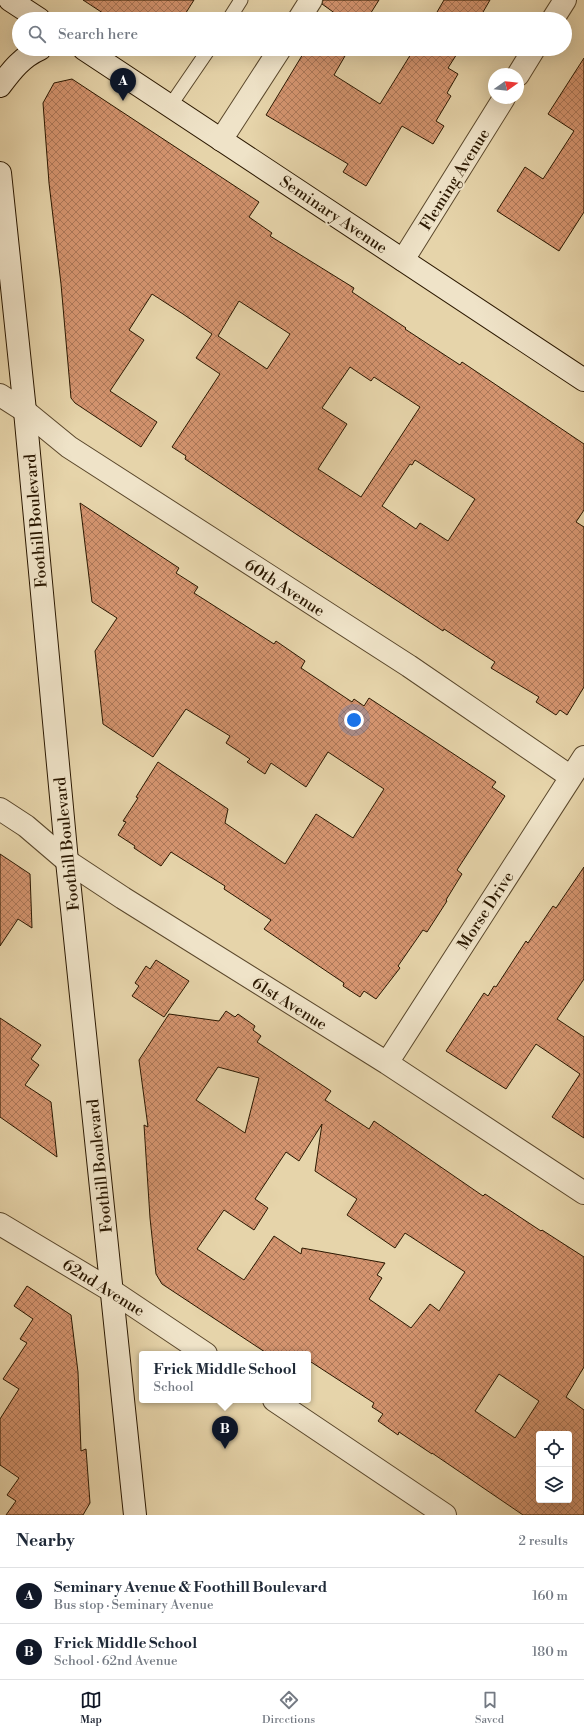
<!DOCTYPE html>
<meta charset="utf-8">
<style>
:root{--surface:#fff;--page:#f2f2f3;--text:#1f2937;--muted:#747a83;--line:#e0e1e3;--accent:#111827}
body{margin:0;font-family:"Libre Bodoni",serif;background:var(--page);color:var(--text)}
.controls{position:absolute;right:12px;bottom:12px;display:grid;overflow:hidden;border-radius:4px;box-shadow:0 4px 16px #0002}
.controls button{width:36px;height:36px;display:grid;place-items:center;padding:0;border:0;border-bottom:1px solid var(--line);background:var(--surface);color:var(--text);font:20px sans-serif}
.compass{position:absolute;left:488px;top:68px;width:36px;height:36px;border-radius:50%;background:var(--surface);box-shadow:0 4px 16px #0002;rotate:75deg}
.you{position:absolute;left:354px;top:720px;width:14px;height:14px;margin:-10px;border:3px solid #fff;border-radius:50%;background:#1a73e8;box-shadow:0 0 0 6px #1a73e833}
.badge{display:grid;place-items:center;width:26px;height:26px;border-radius:50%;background:var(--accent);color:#fff;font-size:13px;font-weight:700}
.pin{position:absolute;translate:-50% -33px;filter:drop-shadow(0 1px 2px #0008)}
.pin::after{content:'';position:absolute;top:21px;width:14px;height:12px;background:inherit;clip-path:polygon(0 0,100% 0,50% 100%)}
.popup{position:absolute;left:139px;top:1351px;width:172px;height:52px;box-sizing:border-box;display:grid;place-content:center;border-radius:4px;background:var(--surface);filter:drop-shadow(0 1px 3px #0005);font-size:13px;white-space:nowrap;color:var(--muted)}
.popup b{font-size:15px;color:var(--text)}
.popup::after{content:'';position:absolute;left:50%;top:100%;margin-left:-8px;border:8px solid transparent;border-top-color:var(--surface)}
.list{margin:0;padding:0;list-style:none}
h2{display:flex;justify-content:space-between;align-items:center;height:52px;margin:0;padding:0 16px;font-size:17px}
h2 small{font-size:13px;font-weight:400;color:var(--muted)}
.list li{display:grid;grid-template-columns:26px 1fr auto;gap:12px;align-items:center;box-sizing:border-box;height:56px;padding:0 16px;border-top:1px solid var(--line)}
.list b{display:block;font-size:15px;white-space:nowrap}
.list p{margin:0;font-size:13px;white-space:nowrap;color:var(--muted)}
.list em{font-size:13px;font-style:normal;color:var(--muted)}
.icon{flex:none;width:22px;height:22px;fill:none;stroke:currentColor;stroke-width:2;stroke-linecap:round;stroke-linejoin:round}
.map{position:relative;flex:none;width:584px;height:1515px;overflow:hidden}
.search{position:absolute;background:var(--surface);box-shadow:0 4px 16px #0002;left:12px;right:12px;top:12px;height:44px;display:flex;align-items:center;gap:10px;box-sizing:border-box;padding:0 14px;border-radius:22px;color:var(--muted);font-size:15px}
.sheet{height:164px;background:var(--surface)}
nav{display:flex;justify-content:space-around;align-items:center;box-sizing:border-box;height:56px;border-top:1px solid var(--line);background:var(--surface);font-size:11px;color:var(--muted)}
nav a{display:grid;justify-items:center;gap:2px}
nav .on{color:var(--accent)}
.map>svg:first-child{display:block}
.building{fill:url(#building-cross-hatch);stroke:#2b1801;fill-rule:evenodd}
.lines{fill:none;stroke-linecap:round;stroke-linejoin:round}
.lane-casing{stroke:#5a472b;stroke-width:15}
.street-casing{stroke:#5a472b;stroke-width:24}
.secondary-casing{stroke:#2b1801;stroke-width:24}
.lane{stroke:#efe3c8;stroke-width:13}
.street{stroke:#efe3c8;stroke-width:22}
.secondary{stroke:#efe3c8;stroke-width:22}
.labels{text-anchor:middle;stroke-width:4;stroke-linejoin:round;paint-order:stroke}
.street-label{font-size:16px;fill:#2b1801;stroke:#efe3c8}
</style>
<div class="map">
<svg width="584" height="1515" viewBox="0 0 584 1515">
<defs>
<pattern id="building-cross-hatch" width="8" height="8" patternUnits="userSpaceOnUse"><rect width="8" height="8" fill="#d4946f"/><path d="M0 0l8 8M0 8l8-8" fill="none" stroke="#ac7859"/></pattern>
</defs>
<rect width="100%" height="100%" fill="#e6d4aa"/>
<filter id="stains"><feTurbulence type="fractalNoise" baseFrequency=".005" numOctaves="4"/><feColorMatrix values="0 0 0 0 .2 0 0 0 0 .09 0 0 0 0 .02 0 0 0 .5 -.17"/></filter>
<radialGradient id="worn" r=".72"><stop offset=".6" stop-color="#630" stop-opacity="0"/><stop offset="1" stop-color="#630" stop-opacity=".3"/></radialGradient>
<path class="building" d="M83,0H194L182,19H112Z
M323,0H379L367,19H343L322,4Z
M444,0H490L479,19H433Z
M306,49H349L334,75L380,104L414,49H460L448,68L458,74L447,93L451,96L436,121L444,126L433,144L402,126L366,186L343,172L348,164L266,115Z
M584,58V212L559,251L497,211L525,167L543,179L574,131L548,114Z
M72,79L259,202L249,217L272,233L270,236L354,288L352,292L406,328L405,329L460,365L462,362L584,444V510L576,522L584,527V687L567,715L560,710L556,715L536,702L539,697L491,668L495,662L444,629L443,631L296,534L185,459L186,456L172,447L220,374L196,358L212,334L183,314L152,294L129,330L144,340L110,391L157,422L141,447L75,403L71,398L61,284L49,183L43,103L54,83ZM239,301L290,334L267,369L218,336ZM350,367L371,381L374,377L420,407L361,497L318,469L347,424L322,408ZM415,460L475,499L448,541L420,523L416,529L382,506L410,464L412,465Z
M80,503L179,568L176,573L198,587L194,593L274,644L276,641L305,661L301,668L352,702L354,699L364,706L369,698L496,782L492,787L505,796L457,870L462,874L446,900L447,901L427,932L423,930L398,966L400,968L376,999L364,991L360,997L343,986L344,983L264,929L271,920L224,889L225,886L171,852L161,866L134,848L135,846L118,835L126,822L123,821L138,798L136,797L158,762L228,809L225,823L285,864L316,814L353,838L384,789L328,752L306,787L271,763L265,774L247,762L250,759L226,743L230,736L186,709L153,757L103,724L95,651L117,618L92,602Z
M0,854L30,874L32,928L18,919L0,946Z
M584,867V979L557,1019L584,1037V1138L552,1117L580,1074L536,1044L506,1089L446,1051L484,993L488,996L494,986L496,987L526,941L528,943L553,906L556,908Z
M156,960L189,981L164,1017L132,996L139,986L135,983L146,966L150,969Z
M226,1011L235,1017L238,1014L255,1026L253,1030L261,1036L257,1042L331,1091L325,1100L369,1129L374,1121L483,1196L485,1194L541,1231L542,1230L584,1257V1367L566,1397L584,1410V1515H523L432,1453V1454L399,1432L398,1435L378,1421L383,1414L372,1407L374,1403L308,1360V1354H268L162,1284L156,1274L150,1218L144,1125L148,1127L139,1060L169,1014L219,1021ZM218,1067L259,1078L245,1133L196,1100ZM322,1124L315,1171L357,1199L347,1215L395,1248L405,1233L465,1272L439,1311L430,1304L411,1328L369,1299L382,1278L377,1275L385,1263L302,1248L301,1254L274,1236L244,1280L197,1249L224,1210L254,1230L268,1208L255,1199L286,1152L299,1161ZM499,1374L539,1401L515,1438L475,1411ZM539,1434H569V1500H539Z
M0,1018L41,1045L31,1059L39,1065L25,1085L51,1102L57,1157L0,1117Z
M27,1286L71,1315L78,1372L81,1451L86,1449L90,1503L83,1515H6L16,1501L7,1495L19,1478L0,1465V1419L19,1389L3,1379L27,1343L20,1339L33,1319L14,1306Z"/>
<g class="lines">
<g class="lane-casing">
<path id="lane" d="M229,19L241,0
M170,106L209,49"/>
</g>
<g class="street-casing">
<path id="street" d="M299,19L311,0
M553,19L565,0
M518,75L534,49
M221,140L280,49
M403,260L504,98
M0,395L25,411L69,447L409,666L571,777
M0,809L26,826L67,861L123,898L387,1063L584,1193
M387,1063L584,757
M0,1224L112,1291L206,1354
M274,1400L445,1515"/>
</g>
<g class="secondary-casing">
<path id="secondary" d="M10,0L39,19
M84,49L584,380
M0,86C12,70 22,57 40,49
M0,173L25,411L67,861L135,1515"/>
</g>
<use href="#lane" class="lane"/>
<use href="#street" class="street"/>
<use href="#secondary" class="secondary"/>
</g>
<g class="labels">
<g class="street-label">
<text transform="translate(454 179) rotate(-58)" y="6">Fleming Avenue</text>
<text transform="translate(334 214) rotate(34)" y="6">Seminary Avenue</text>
<text transform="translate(35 521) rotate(-95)" y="6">Foothill Boulevard</text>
<text transform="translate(285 587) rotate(33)" y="6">60th Avenue</text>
<text transform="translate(66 844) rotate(-96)" y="6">Foothill Boulevard</text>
<text transform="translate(485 910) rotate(-57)" y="6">Morse Drive</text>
<text transform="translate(290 1003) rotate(32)" y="6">61st Avenue</text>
<text transform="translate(99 1166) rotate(-96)" y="6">Foothill Boulevard</text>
<text transform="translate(104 1287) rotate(32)" y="6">62nd Avenue</text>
</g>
</g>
<rect width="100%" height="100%" filter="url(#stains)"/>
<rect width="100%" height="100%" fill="url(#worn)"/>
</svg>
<div class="controls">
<button><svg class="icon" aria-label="locate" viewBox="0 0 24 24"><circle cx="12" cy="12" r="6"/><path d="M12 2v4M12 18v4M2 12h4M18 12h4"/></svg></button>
<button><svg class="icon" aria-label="layers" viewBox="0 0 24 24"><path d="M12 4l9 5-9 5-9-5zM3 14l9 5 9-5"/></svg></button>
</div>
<svg class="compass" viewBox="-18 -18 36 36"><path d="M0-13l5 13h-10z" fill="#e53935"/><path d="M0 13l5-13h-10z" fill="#747a83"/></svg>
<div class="you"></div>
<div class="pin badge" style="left:123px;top:101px">A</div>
<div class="pin badge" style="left:225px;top:1449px">B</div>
<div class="popup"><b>Frick Middle School</b>School</div>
<div class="search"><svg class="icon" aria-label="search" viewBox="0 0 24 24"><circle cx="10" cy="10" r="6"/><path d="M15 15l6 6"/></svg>Search here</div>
</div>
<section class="sheet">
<h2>Nearby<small>2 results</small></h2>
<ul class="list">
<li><span class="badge">A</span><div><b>Seminary Avenue &amp; Foothill Boulevard</b><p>Bus stop · Seminary Avenue</p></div><em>160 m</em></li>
<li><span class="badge">B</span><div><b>Frick Middle School</b><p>School · 62nd Avenue</p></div><em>180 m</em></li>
</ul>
</section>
<nav>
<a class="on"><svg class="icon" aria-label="map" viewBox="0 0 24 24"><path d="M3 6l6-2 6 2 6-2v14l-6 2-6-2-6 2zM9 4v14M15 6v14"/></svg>Map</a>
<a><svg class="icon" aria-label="directions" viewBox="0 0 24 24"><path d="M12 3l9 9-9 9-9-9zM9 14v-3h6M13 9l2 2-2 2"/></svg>Directions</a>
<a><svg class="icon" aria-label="saved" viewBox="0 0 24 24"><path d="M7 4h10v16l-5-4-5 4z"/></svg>Saved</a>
</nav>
